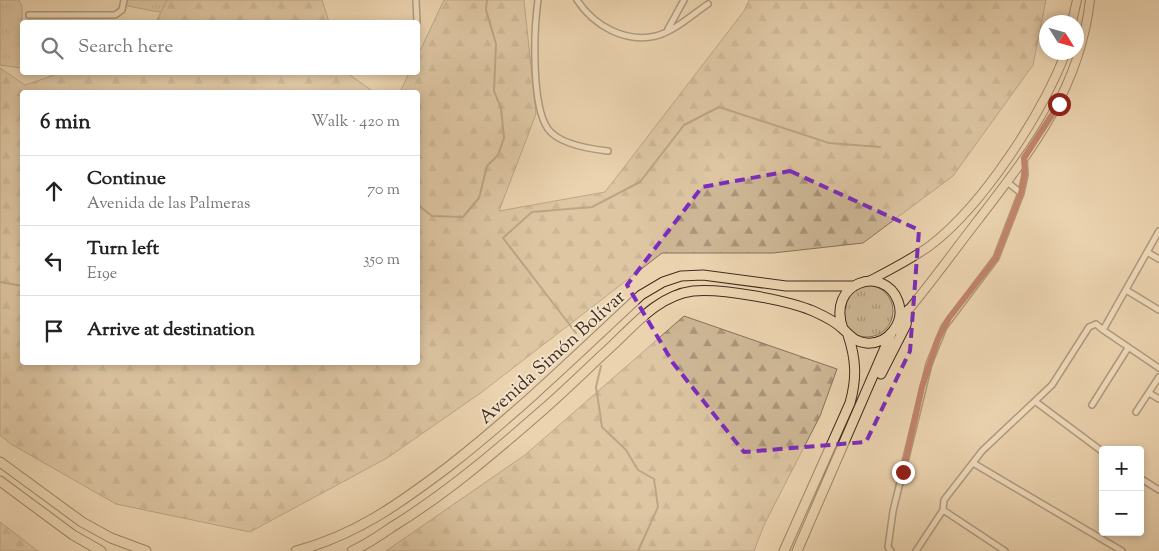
<!DOCTYPE html>
<meta charset="utf-8">
<style>
:root{--surface:#fff;--page:#f6f6f6;--text:#222;--muted:#767676;--line:#e0e0e0}
body{margin:0;font-family:"Sorts Mill Goudy",serif;background:var(--page);color:var(--text)}
.controls{position:absolute;right:15px;bottom:15px;display:grid;overflow:hidden;border-radius:5px;box-shadow:0 2px 8px #0003}
.controls button{width:45px;height:45px;display:grid;place-items:center;padding:0;border:0;border-bottom:1px solid var(--line);background:var(--surface);color:var(--text);font:25px sans-serif}
.compass{position:absolute;left:1039px;top:15px;width:45px;height:45px;border-radius:50%;background:var(--surface);box-shadow:0 2px 8px #0003;rotate:127deg}
.stop{position:absolute;width:15px;height:15px;margin:-11px;border:4px solid #8f2418;border-radius:50%;background:#fff}
.stop.end{background:#8f2418;border-color:#fff;box-shadow:0 1px 5px #0008}
.list{margin:0;padding:0;list-style:none}
h2{display:flex;justify-content:space-between;align-items:center;height:65px;margin:0;padding:0 20px;font-size:21px}
h2 small{font-size:16px;font-weight:400;color:var(--muted)}
.list li{display:grid;grid-template-columns:32px 1fr auto;gap:15px;align-items:center;box-sizing:border-box;height:70px;padding:0 20px;border-top:1px solid var(--line)}
.list b{display:block;font-size:19px;white-space:nowrap}
.list p{margin:0;font-size:16px;white-space:nowrap;color:var(--muted)}
.list em{font-size:16px;font-style:normal;color:var(--muted)}
.icon{flex:none;width:28px;height:28px;fill:none;stroke:currentColor;stroke-width:2;stroke-linecap:round;stroke-linejoin:round}
.map{position:relative;flex:none;width:1159px;height:551px;overflow:hidden}
.search{position:absolute;background:var(--surface);box-shadow:0 2px 8px #0003;left:20px;top:20px;width:400px;height:55px;display:flex;align-items:center;gap:12px;box-sizing:border-box;padding:0 18px;border-radius:5px;color:var(--muted);font-size:19px}
.panel{position:absolute;background:var(--surface);box-shadow:0 2px 8px #0003;left:20px;top:90px;width:400px;height:275px;border-radius:5px}
.map>svg:first-child{display:block}
.grass{fill:url(#grass-tufts);stroke:#877259}
.forest{fill:url(#forest-firs);stroke:#877259}
.lines{fill:none;stroke-linecap:round;stroke-linejoin:round}
.stream{stroke:#846f56;stroke-width:2}
.minor-casing{stroke:#6b5641;stroke-width:8}
.primary-casing{stroke:#402d1c;stroke-width:10}
.trunk-casing{stroke:#402d1c;stroke-width:11}
.minor{stroke:#f2e2cb;stroke-width:5}
.primary{stroke:#ebd3af;stroke-width:8}
.trunk{stroke:#ebd3af;stroke-width:9}
.route{stroke:#8f2418;stroke-width:6}
.marked{fill:none;stroke:#7b2cbf;stroke-width:4;stroke-dasharray:10 6;stroke-linejoin:round}
.labels{text-anchor:middle;stroke-width:4;stroke-linejoin:round;paint-order:stroke}
.street-label{font-size:19px;fill:#402d1c;stroke:#f2e2cb}
</style>
<div class="map">
<svg width="1159" height="551" viewBox="0 0 1159 551">
<defs>
<pattern id="grass-tufts" width="24" height="20" patternUnits="userSpaceOnUse" patternTransform="scale(1.25)"><rect width="24" height="20" fill="#ceb796"/><path d="M3 7l-1-3M5 7V3M7 7l1-3M15 17l-1-3M17 17v-4M19 17l1-3" fill="none" stroke="#a9957a"/></pattern>
<pattern id="forest-firs" width="22" height="20" patternUnits="userSpaceOnUse" patternTransform="scale(1.25)"><rect width="22" height="20" fill="#ceb796"/><path d="M5 1l3.5 6h-7zM16 11l3.5 6h-7z" fill="#a9957a"/></pattern>
</defs>
<rect width="100%" height="100%" fill="#ebd3af"/>
<filter id="stains"><feTurbulence type="fractalNoise" baseFrequency=".004" numOctaves="4"/><feColorMatrix values="0 0 0 0 .2 0 0 0 0 .09 0 0 0 0 .02 0 0 0 .5 -.17"/></filter>
<radialGradient id="worn" r=".72"><stop offset=".6" stop-color="#630" stop-opacity="0"/><stop offset="1" stop-color="#630" stop-opacity=".3"/></radialGradient>
<path class="grass" d="M0,0H19L22,6V68L0,65Z
M124,0H168L164,13L123,5Z
M841 311a26 26 0 1 1 52 0a26 26 0 1 1-52 0Z"/>
<path class="forest" d="M167,0H322L329,22H156Z
M444,0H524L536,114L499,211L605,192L744,11L749,0H1046L1033,65L953,176L863,243L773,253H662L482,392L387,458L250,532L116,504L11,444L0,435V68L25,85L63,72L347,73L374,92H22V362H418V92H400L409,73L418,72V55Z
M684,316L837,369L820,416L764,525L754,551H386L525,455Z
M0,522L38,551H0Z"/>
<g class="lines">
<path class="stream" d="M418,205L432,216L463,217L479,198L487,166L498,155L504,138L501,108L494,91L496,44L486,10L487,0
M0,282L22,286
M576,333L503,238L532,212L592,207L640,182L684,125L719,107L829,143L880,147
M601,366L596,387L602,427L626,450L638,470L654,479L658,507L638,551"/>
<g class="minor-casing">
<path id="minor" d="M416,0L417,22
M538,0C534,29 531,105 548,129C559,144 590,149 608,151
M577,0C594,26 625,43 656,36C675,31 693,14 708,4
M29,15H115L122,10L124,0
M668,29L684,0
M1007,182L1021,193
M1147,252L1159,259
M1126,290L1159,310
M1103,330L1159,368
M1149,393L1159,399
M1036,402L1103,452
M1092,405L1128,348
M1136,412L1159,377
M973,463L1122,551
M1140,478L1159,490
M943,510L1005,551
M891,551L888,547L893,511L929,364L944,327L996,258L1021,193L1025,175L1024,159
M916,551L943,510L944,500L982,451L1052,385L1089,327L1096,324L1103,330L1159,231"/>
</g>
<g class="primary-casing">
<path id="primary" d="M1072,22L1077,0
M869,281C890,270 912,259 931,245C984,204 1042,114 1066,52
M906,313C931,283 954,251 978,220C1031,151 1080,89 1090,0"/>
</g>
<g class="trunk-casing">
<path id="trunk" d="M881,374L906,325L908,310
M0,462L82,522L111,538L146,551
M0,481L73,535L101,551
M296,551C356,535 399,504 448,467C516,414 578,354 641,295L663,282L681,276L703,275L786,286H854
M352,551C366,545 379,536 392,527C446,494 496,451 544,409C568,388 590,366 613,345C636,323 660,295 693,291C721,288 787,300 813,311C822,315 836,322 843,329C851,336 855,342 866,343C888,345 906,322 898,301C884,264 826,282 843,329
M784,551L850,403C857,378 856,359 848,335
M797,551L891,334"/>
</g>
<use href="#minor" class="minor"/>
<use href="#primary" class="primary"/>
<use href="#trunk" class="trunk"/>
</g>
<g class="lines">
<path class="route" d="M903,472L922,387L938,339L949,318L996,258L1021,193L1025,174L1024,158L1059,104"/>
</g>
<path d="M0 0H1159V551H0ZM790,171L919,230L910,351L866,442L744,452L673,363L627,285L702,187Z" fill="#ebd3af" fill-opacity=".55" fill-rule="evenodd"/>
<path class="marked" d="M790,171L919,230L910,351L866,442L744,452L673,363L627,285L702,187Z"/>
<g class="labels">
<g class="street-label">
<text transform="translate(551 356) rotate(-42)" y="7">Avenida Simón Bolívar</text>
</g>
</g>
<rect width="100%" height="100%" filter="url(#stains)"/>
<rect width="100%" height="100%" fill="url(#worn)"/>
</svg>
<div class="controls">
<button>+</button>
<button>−</button>
</div>
<svg class="compass" viewBox="-18 -18 36 36"><path d="M0-13l5 13h-10z" fill="#e53935"/><path d="M0 13l5-13h-10z" fill="#767676"/></svg>
<div class="stop" style="left:1059px;top:104px"></div>
<div class="stop end" style="left:903px;top:472px"></div>
<div class="search"><svg class="icon" aria-label="search" viewBox="0 0 24 24"><circle cx="10" cy="10" r="6"/><path d="M15 15l6 6"/></svg>Search here</div>
<section class="panel">
<h2>6 min<small>Walk · 420 m</small></h2>
<ul class="list">
<li><svg class="icon" aria-label="ahead" viewBox="0 0 24 24"><path d="M12 20V5M6 11l6-6 6 6"/></svg><div><b>Continue</b><p>Avenida de las Palmeras</p></div><em>70 m</em></li>
<li><svg class="icon" aria-label="left" viewBox="0 0 24 24"><path d="M17 20v-9H6M10 6l-5 5 5 5"/></svg><div><b>Turn left</b><p>E19e</p></div><em>350 m</em></li>
<li><svg class="icon" aria-label="arrive" viewBox="0 0 24 24"><path d="M6 21V4h12l-3 4 3 4H6"/></svg><div><b>Arrive at destination</b></div></li>
</ul>
</section>
</div>
